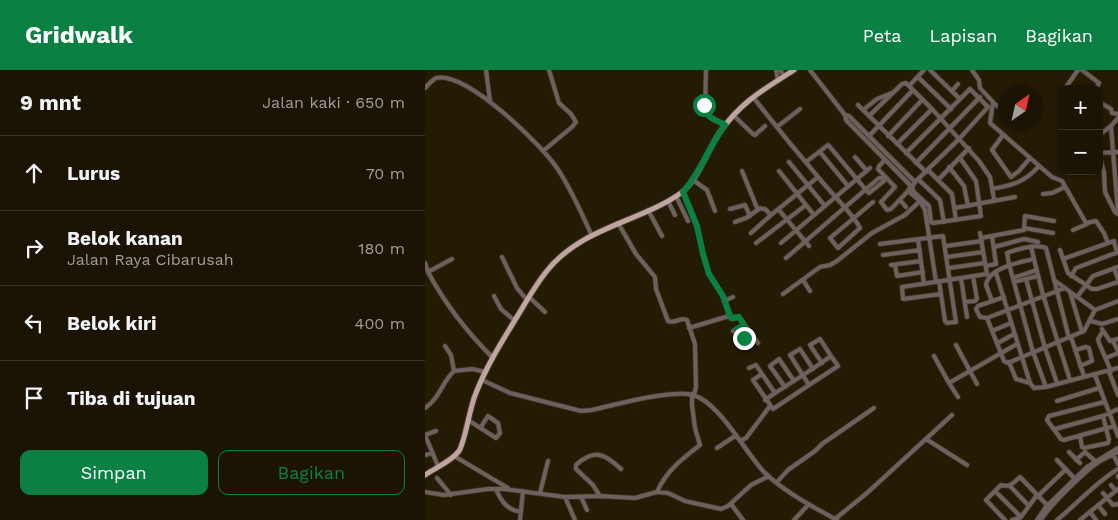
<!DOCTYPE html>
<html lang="id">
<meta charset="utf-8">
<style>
:root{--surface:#1b1404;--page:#241d0e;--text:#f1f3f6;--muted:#a09e9a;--line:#393326;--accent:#0b8043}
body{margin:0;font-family:"Work Sans",sans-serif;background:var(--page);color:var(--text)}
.controls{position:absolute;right:15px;top:15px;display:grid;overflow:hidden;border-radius:10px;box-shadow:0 1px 4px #0004}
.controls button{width:45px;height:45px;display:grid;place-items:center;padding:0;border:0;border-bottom:1px solid var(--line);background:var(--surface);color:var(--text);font:25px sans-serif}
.compass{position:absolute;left:573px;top:15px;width:45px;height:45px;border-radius:50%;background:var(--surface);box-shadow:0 1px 4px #0004;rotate:34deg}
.stop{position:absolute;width:15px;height:15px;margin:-11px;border:4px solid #0b8043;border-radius:50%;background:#fff}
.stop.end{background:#0b8043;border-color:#fff;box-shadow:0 1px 5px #0008}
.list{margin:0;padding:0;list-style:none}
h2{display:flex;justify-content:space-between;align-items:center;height:65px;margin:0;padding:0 20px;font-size:21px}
h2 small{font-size:16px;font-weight:400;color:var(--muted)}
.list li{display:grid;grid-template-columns:32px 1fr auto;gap:15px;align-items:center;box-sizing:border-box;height:75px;padding:0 20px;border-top:1px solid var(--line)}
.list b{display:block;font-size:19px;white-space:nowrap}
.list p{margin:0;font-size:16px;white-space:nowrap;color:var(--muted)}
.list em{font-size:16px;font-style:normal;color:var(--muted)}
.actions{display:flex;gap:10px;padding:15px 20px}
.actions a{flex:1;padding:11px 0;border:1px solid var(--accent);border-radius:10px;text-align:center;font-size:18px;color:var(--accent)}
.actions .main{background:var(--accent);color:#fff}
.icon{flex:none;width:28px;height:28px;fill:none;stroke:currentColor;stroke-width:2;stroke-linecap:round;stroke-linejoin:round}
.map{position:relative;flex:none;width:693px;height:450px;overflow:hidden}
header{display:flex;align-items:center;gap:30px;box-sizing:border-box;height:70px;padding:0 25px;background:var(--accent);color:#fff}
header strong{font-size:24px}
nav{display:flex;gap:28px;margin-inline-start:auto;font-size:18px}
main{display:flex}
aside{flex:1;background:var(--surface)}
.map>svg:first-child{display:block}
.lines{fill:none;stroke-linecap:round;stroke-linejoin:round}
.minor-casing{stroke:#413823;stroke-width:5.5}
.major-casing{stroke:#413823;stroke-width:7}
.minor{stroke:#6d605e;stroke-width:4}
.major{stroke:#c0a4a1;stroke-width:5}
.route{stroke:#0b8043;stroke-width:6}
</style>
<header>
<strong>Gridwalk</strong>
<nav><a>Peta</a><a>Lapisan</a><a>Bagikan</a></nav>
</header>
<main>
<aside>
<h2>9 mnt<small>Jalan kaki · 650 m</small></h2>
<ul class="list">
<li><svg class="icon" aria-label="ahead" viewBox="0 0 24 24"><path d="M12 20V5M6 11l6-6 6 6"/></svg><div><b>Lurus</b></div><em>70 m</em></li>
<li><svg class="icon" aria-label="right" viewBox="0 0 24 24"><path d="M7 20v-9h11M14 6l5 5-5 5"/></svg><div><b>Belok kanan</b><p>Jalan Raya Cibarusah</p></div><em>180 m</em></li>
<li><svg class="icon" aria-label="left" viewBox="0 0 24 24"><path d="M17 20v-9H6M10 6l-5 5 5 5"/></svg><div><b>Belok kiri</b></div><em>400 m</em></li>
<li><svg class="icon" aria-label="arrive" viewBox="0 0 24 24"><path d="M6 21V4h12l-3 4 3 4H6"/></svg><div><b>Tiba di tujuan</b></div></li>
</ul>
<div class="actions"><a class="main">Simpan</a><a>Bagikan</a></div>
</aside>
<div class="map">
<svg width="693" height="450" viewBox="0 0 693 450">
<rect width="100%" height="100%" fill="#241b05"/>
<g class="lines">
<g class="minor-casing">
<path id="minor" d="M61,0L65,31
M281,0L280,41L282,45L300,55
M351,0L353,10
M355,0L359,6
M385,0L420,45L421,50L486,116L489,122L504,136L506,152L508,153L556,146L551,111L535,88
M505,0L535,29
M547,0L554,10L555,18L568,32L565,53L627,107L637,111L661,153L671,151L679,163L683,173
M657,0L674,13L671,19
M493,7L526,39
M484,16L499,0
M641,17L653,0
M0,18C3,15 7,10 11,8C41,0 119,77 134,101C147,121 157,144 167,166
M527,21L533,14
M328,27C349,54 371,81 394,108C404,121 429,145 435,158L413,178L405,168L448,132
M674,32L686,39L687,43L693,44
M568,33L580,41
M433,35L501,102
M438,40L452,29L469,22
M308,45L328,64L330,65L340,56
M420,45L424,46L490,112
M444,46L477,14L481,13L507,39L554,91L565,107L569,129
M686,56L693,142
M352,57L375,39
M578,65L567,80L586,107L594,101L605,88
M674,65L686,56L693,48
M444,66L488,20
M463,66L497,30
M472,74L507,39
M118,81L147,57L151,52L146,44L134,33L124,0
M395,82L423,116
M481,83L545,19L563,37L535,68L490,112L487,117
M674,83L693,82
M674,84L679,102L680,122L690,142L693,144
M430,87L442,101
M460,90L454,96L453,99L470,117L456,132L462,140L466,139L483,121
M364,92L400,136
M491,93L555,27
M524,97L539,116L543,136
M503,100L527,124L531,150
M317,101L332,138L340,139L346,145L393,107
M354,101L389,145
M493,109L515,130L519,152
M268,110L282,120L290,141
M513,110L544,78
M486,116L483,121L495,131L500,140L511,212
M567,119C588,115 600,112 614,96
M258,122L272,156L278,184L284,204L298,226L304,246L308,249L314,247L333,273
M618,124L627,123L640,117
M251,126L263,151
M475,130L481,137
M243,131L250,145
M530,138L590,127
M305,139L320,135L325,146
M223,140L237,166
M354,140L384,176
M310,152L321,148L334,139
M193,153L211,184L230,207L231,219L243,251C249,254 256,247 262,250L270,274L271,317L269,325
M599,158L628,163
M648,160L662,154
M326,163L346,145
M556,168L599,160L600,146L629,151
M493,169L499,214
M331,173L381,135
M356,173L445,98
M455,174L518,166L531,252L522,253L520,251L514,211
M521,176L557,171
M569,177L599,169L613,172
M606,177L618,225L645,310
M635,180L643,203L667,219H672L693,212
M458,185L495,180
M77,187L92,218L102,230
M522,187L558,182
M361,188L454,108H457L459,111L444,123L441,120L405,77L403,75L381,92
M638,189L689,171L692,183
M0,193L3,202L27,189
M466,195L496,191
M470,195L472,206L498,202
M561,196L571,194L567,166
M524,198L560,193
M689,198L693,209
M3,202C19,232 44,264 68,288
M571,203L605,313L609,318L621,317L693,298
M646,206L651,198L693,182
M536,208L542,247
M588,208L612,200
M601,209L620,278L632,313
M378,210L385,221
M629,210L670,240
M589,212L613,206
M645,222L657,262
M358,224L395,197L405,195L412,191L447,163L480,145L495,131
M516,224L478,229L477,217L562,204L555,163
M69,226L76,239L90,251
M104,227L120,242
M579,227L553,236L551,239L555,247L562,248L579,291L583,293L659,261L670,240L693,231
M652,227L668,206L693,197
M299,231L308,227
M567,231L561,215C563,198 595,192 609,189
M540,232L550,231L552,229L548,206
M562,248L640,218
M666,251L677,254L693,249
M264,258L304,246
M312,259L319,268L318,273
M677,259L685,271L693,269
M308,261L319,255
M567,261L586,253
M678,261L673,269L674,273L686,301
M646,267L659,306
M688,271L693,281
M573,273L589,264
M531,275L552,314
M20,276L26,285L29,301
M650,280L661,277L664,278L667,291L655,296
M509,286L524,313L592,274
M681,288L693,283
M584,292L591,309L605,313
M324,298L331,295L337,304L328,310L348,339L384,315
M388,299L375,279L365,285L384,315L413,296L406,286
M684,302L693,325
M337,304L350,323L340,330
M670,305L693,366
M57,310L85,323L156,341L167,340C189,335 248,319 268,325C294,332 320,382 339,402C358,421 388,437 412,450
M524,313L533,327
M360,317L345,296L354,289L369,311
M621,317L608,282L584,194L582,183C593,179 611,173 621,178L644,268
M350,323C369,311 388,299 406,286L395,269L385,275L397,293
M632,331L674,318
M679,332L624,346L622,350L636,369L639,370L689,356
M0,338C15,328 17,312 29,301L47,299L61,302
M43,350L71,368L75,363L73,353L63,346L56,357
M630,359L678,346L693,339
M11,361L0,365L13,396
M655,366L657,377L659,378L683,373L684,370L678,346
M501,369L542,395
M315,371L321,368L345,336
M292,378L310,366
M644,382L655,393
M688,384L693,394
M0,385L7,383
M29,386L83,418
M632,390L650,409
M651,390L660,382L670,391
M693,406V407
M12,408L26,425
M352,412L363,400L390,381L397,374L449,338
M686,415L691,421
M585,416L604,436
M71,419C76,431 82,440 96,442
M570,421L594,445V450
M0,422L19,425L63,419H79L140,427L175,426L210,428L232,422L243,423L260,431L296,439L303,436L326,415L344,406
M232,422C241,401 257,389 275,375L270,358L267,335V324
M115,423L123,391
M678,423L688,435L693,434
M175,426L168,415L151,399V395C169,378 180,384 196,399
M613,426L641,399
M140,427L150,450
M156,427L162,440
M306,434L318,450
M673,435L680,444
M665,442L671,450
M410,449L442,423L527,345
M95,450L98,421
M369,450L384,434
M580,450L561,430L576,415C585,418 588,413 595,407L623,436
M587,450L596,447L612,425
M612,450L621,437L662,397L693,378
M616,450C624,436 661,400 675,391C681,388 687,385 693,382
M632,450C653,433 670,413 693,399
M655,450L693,419"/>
</g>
<g class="major-casing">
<path id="major" d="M0,405C10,398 27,391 34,381C41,369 44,339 51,323C61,297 76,273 90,250C100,234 109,217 121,202C156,157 213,153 256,123C272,112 283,79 295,62C316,32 338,20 369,0"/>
</g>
<use href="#minor" class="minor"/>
<use href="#major" class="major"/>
</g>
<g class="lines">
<path class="route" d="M279,35C279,47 291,50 300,55C284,76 276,102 258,122L272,156L278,184L284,204L298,226L306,248L314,247L319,255L312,259L319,268"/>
</g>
</svg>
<div class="controls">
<button>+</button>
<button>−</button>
</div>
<svg class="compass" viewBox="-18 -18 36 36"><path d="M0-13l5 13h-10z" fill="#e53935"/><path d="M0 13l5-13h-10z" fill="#a09e9a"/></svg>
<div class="stop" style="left:279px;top:35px"></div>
<div class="stop end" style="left:319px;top:268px"></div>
</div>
</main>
